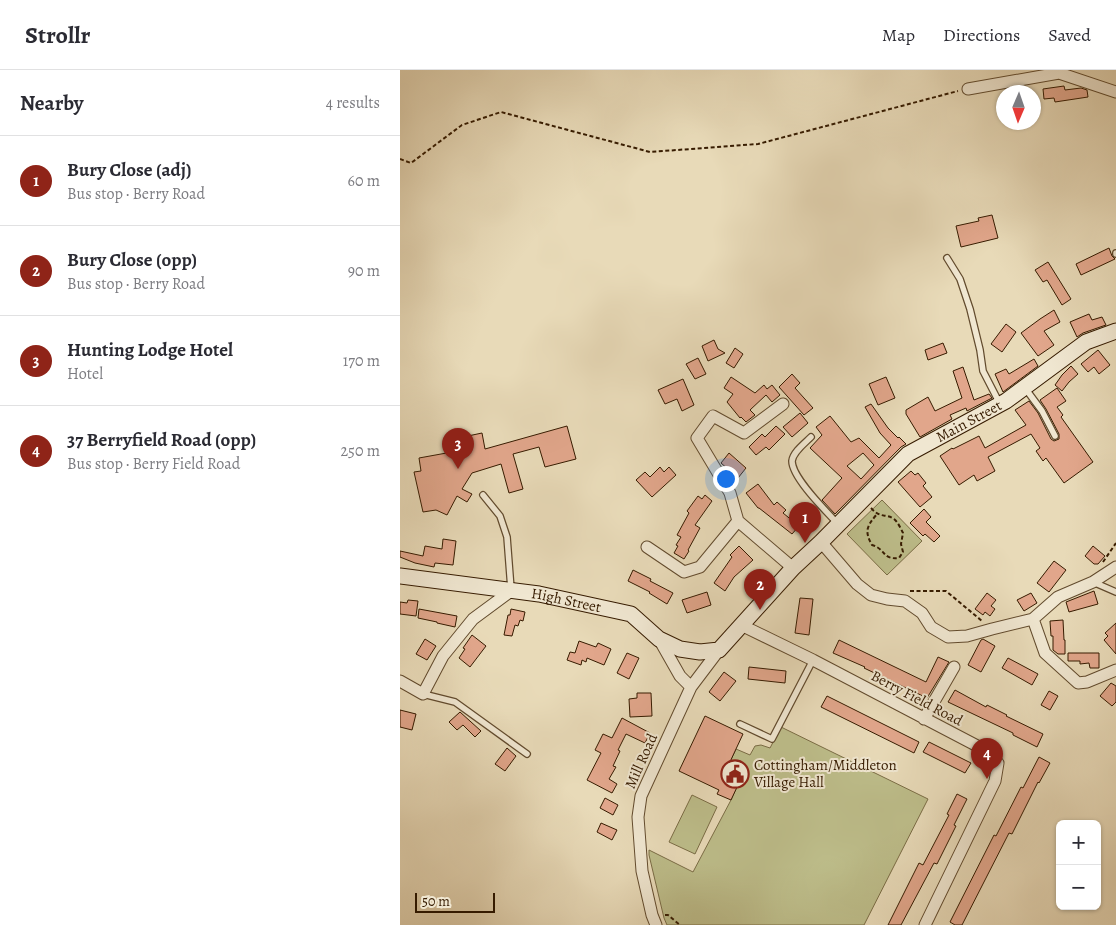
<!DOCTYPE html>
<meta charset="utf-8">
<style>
:root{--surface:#fff;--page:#f7f7f7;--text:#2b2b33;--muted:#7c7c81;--line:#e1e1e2;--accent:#8f2418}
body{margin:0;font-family:Alegreya,serif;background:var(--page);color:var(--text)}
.controls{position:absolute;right:15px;bottom:15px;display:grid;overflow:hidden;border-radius:8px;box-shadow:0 1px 4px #0004}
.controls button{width:45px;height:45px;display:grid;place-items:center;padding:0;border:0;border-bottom:1px solid var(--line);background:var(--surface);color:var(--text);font:25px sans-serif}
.compass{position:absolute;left:596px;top:15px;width:45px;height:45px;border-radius:50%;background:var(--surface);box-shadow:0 1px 4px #0004;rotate:182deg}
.scale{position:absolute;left:15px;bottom:12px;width:80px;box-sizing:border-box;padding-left:5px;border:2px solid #361b00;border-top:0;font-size:14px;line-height:18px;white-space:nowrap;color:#361b00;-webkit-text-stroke:4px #f0e7d1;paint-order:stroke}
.you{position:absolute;left:325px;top:408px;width:18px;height:18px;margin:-12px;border:4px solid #fff;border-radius:50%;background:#1a73e8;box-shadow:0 0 0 8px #1a73e833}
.badge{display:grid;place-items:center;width:32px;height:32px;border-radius:50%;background:var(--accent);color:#fff;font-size:16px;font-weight:700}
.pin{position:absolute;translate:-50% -41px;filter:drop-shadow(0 1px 2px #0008)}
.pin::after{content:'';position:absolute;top:26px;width:18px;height:15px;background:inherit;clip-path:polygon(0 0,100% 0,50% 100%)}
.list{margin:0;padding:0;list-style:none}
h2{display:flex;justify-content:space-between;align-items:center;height:65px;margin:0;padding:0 20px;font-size:21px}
h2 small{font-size:16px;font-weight:400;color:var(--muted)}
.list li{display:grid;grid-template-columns:32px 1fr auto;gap:15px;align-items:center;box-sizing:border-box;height:90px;padding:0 20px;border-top:1px solid var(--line)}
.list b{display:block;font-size:19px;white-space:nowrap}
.list p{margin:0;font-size:16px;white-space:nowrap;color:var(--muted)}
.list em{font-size:16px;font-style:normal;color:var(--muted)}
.map{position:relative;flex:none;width:716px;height:855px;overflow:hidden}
header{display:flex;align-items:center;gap:30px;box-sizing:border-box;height:70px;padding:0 25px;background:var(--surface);border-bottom:1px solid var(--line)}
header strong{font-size:24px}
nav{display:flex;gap:28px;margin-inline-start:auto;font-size:18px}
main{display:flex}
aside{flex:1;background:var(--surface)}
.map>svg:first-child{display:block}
.green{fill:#bdbd8a;stroke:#7a6c45}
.building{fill:#e1a68b;stroke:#361b00;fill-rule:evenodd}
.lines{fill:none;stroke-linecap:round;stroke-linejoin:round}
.service-casing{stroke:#624b2e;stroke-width:8}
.minor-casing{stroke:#624b2e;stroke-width:13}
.secondary-casing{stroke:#361b00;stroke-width:17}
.path{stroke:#361b00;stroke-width:2;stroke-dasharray:4 2.5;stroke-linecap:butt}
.service{stroke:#f0e7d1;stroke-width:5.5}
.minor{stroke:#f0e7d1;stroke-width:11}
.secondary{stroke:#f0e7d1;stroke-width:15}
.labels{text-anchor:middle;stroke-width:4;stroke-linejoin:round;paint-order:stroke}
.street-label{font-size:15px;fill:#361b00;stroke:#f0e7d1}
.poi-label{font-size:15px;fill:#361b00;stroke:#f0e7d1;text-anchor:start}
</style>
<header>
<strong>Strollr</strong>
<nav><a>Map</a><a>Directions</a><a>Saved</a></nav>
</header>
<main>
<aside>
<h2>Nearby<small>4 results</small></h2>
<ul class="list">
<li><span class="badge">1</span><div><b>Bury Close (adj)</b><p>Bus stop · Berry Road</p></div><em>60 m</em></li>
<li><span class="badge">2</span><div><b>Bury Close (opp)</b><p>Bus stop · Berry Road</p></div><em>90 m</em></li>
<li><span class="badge">3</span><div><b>Hunting Lodge Hotel</b><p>Hotel</p></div><em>170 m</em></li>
<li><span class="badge">4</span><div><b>37 Berryfield Road (opp)</b><p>Bus stop · Berry Field Road</p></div><em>250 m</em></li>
</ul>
</aside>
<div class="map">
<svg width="716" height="855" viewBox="0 0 716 855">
<rect width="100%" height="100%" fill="#e8dab8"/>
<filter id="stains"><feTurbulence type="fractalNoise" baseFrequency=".004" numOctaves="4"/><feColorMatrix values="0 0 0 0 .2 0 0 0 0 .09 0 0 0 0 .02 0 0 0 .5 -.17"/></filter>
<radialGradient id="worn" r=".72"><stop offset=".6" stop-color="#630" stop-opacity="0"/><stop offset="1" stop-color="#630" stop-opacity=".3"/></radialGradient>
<path class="green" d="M482,430L522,471L487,505L447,464Z
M381,657L528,729L464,855H267L264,848L249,785V780L293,802L331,730L344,701L329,694L336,679L350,685L355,676L361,675L370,678Z
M292,725L317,737L295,784L269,772Z"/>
<path class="building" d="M664,16L665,20L681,18L687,20L688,27L655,32L654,28L644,29L643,19Z
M592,145L598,168L561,177L556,156L579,151L578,148Z
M709,178L712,186L715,189L681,205L676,194Z
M648,192L671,229L662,235L647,210L643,212L635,200Z
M654,240L660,252L644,261L654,275L638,286L621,263L640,249Z
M689,244L692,250L702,247L706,255L683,263L677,267L670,252Z
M606,254L616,262L602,282L591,274Z
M314,270L318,279L325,283L308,291L302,276Z
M543,273L547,283L528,290L525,280Z
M335,278L343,284L334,298L326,293Z
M698,280L710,295L699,304L694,297L688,302L681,294Z
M298,288L306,304L295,309L286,294Z
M634,289L638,296L603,322L595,304L606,299L609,304Z
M671,296L678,304L669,312L662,321L655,315L662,305Z
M563,297L574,330L589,324L592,328L567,341L566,338L550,345L552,349L520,367L506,344V340L528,327L535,341L562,328L553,301Z
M392,304L400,313L395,318L413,338L404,345L379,317Z
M331,307L355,323L364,315L367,319L372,315L380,325L372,332L366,325L350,340L355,345L346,352L341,347L340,348L327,332L333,324L324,318Z
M486,307L495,328L478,335L469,314Z
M283,309L294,335L282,341L277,329L265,334L258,320Z
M657,318L666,331L657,337L663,345L661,347L693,392L664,413L646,388L643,391L636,381L640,378L631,364L588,387L595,401L577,411L574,405L559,415L540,386L552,378L553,379L579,366L585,378L626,355L615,340L629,331L638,343L651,369L654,371L659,369V364L646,339L640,330Z
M471,334L488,358L498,368L499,367L506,374L501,377L435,444L422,430L442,408L410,378L422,365L416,357L430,346L451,372L459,368L479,388L491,375L480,363L465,337ZM463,383L474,395L461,409L447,396Z
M400,343L408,353L392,367L383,357Z
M167,356L176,389L145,397L139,377L113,384L123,419L109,423L101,394L72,403L62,419L72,424L67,432L57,426L47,445L36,440L23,442L14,402L21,401L19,388L52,382L49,370L82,363L85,379Z
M376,356L385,364L369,380L366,377L356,385L349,377L362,364L365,367Z
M329,383L346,398L338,408L321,393Z
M260,397L264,402L269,397L276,405L252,427L236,410L245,402L250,407Z
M511,401L515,405L518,403L526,413L523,416L532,427L520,437L498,412Z
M358,414L374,435L377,432L386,440L383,443L399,456L392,464L359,438H358L346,423Z
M305,425L312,431L295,455L300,458L288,480L289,481L284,489L274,483L278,476L276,475L281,467L277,465L289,443L287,441L298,426L302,429Z
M524,439L531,447L526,452L540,466L534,472L525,464L523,466L510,453Z
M43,469L56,471L53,495L35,493L34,497L15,493L0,487V481L23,486L25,476L42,479Z
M339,476L353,490L334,507L325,521L314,513L332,487L330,485Z
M693,476L705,486L698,494H694L685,486Z
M654,491L666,500L649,522L637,513Z
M233,500L251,509L250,511L273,523L267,534L249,523L250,522L228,511Z
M694,521L698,534L669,542L666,532Z
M307,522L311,535L287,543L282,530Z
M587,523L596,530L591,536L595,539L590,546L585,542L583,545L575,539Z
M631,523L637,533L624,541L617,530Z
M400,528L413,529L409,565L395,563Z
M8,530L18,531L16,546L0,544V532L7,533Z
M19,539L57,546L55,557L37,553V552L18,548Z
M111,539L125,542L123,551L120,550L118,556L115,555L112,566L104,565L108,545H110Z
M663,550L664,570H665V584H658L653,580V566H651L650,551Z
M716,553V584L704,570L708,566L705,563Z
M72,565L86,576L70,597L59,588L65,579L63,578Z
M25,569L36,576L27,590L16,584Z
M583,569L595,576L581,602L568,595L581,570Z
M439,570L526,612L538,587L549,592L527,628L464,598L465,597L433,583Z
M179,571L196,577L198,573L211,579L204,595L187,588L186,592L182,590L181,595L167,590L170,582L175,583Z
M227,583L239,588L229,609L217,603Z
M668,583H699V598H690L689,593L680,594V591H668Z
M608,588L638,604L632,615L602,598Z
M349,597L386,601L385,613L348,609Z
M324,602L336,611L320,631L309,622Z
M711,613L716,616V632L712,636L700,626Z
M555,620L586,637L587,635L607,645L606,646L643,664L637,677L613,665V663L548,632Z
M649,621L658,626L650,640L641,635Z
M237,623H251L252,646L230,647L229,629L237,628Z
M427,626L519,672L514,683L421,637Z
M0,640L16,644L12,660L0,657Z
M60,642L81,661L75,667L63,655L57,660L49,652Z
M305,646L343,664L329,694L345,700L331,730L317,724L319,720L279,701Z
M222,648L250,663L245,673L226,664L218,680L220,681L213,696L216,697L209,709L217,714L212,723L187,710L201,683L195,680L203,664L212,668Z
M529,672L571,693L565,703L523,682Z
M107,678L116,686L105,701L95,694Z
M639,687L650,693L639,713L638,712L612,764L609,763L562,855H555L550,852L594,765L596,766L621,717L623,718Z
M557,724L567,729L554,755L556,756L537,794L534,793L501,855H488L519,793L523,795L549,745L547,744Z
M205,728L218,735L213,745L200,738Z
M201,753L217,760L212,770L197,762Z"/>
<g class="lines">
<g class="service-casing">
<path id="service" d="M716,183V184
M547,188L560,209L570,239L580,280L583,301L600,334
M625,318L642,341L655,366
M411,367C405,373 393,382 392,391C392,408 427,442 438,454
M83,425L100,446L107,467L111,519
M693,512L716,522
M23,624L55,632L127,684
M340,654L372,669L413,590"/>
</g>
<g class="minor-casing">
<path id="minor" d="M568,19L659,3L716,22
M383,334L344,363L313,346L297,368L330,423L338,451L393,498
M421,472L457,514L471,525L487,529L505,531L522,543L531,557L548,567L567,566L592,559L633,549L658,527L693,512L716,497
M247,477L284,502L300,497L338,451
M633,549L645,583L678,613L687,612L716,600
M341,555L413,590L585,680L598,693L595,711L525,855
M259,569L280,606L291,617
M0,611L23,624L43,586L73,549L111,521
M524,649L554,597
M256,855L252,845L242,801L238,747L241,726L291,617L319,580"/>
</g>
<g class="secondary-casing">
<g id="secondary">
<path id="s1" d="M0,506L139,524L231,544L259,569L280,579L300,582L319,580L393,498L421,472L508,384L606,331L686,272L716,261"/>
</g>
</g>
<path class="path" d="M0,89L11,93L62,55L101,42L250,82L358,74L558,21
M471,438C481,449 485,443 494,449C498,452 501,459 503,463L501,474L503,482L499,488C482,490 486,479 472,475C464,461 467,456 477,444
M703,492L716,473
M510,521H546L582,551
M265,845H268L280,855"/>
<use href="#service" class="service"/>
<use href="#minor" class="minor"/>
<use href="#secondary" class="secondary"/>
</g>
<defs>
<g id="civic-ring" transform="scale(1.4375)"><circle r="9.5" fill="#f0e7d1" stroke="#8f2418" stroke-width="1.5"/><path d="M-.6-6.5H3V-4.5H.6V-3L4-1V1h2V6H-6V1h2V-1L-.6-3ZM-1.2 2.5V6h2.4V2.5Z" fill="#8f2418"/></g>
</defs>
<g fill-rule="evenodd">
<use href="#civic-ring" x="335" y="704"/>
</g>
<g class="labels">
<g class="street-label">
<text dy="5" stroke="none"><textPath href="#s1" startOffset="676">Main Street</textPath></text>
<text dy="5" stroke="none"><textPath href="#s1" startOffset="168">High Street</textPath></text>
<text transform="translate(517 628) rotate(28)" y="5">Berry Field Road</text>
<text transform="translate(241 691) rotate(-66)" y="5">Mill Road</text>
</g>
<g class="poi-label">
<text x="354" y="700">Cottingham/Middleton<tspan x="354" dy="17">Village Hall</tspan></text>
</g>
</g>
<rect width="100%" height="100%" filter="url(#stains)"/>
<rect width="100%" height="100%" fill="url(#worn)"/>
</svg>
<div class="controls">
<button>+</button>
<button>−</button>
</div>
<svg class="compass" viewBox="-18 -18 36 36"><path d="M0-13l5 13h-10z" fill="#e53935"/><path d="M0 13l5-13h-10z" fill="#7c7c81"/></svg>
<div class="scale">50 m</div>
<div class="you"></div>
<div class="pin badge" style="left:405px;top:473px">1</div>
<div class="pin badge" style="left:360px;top:540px">2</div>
<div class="pin badge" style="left:58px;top:399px">3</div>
<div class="pin badge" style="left:587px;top:709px">4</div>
</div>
</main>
